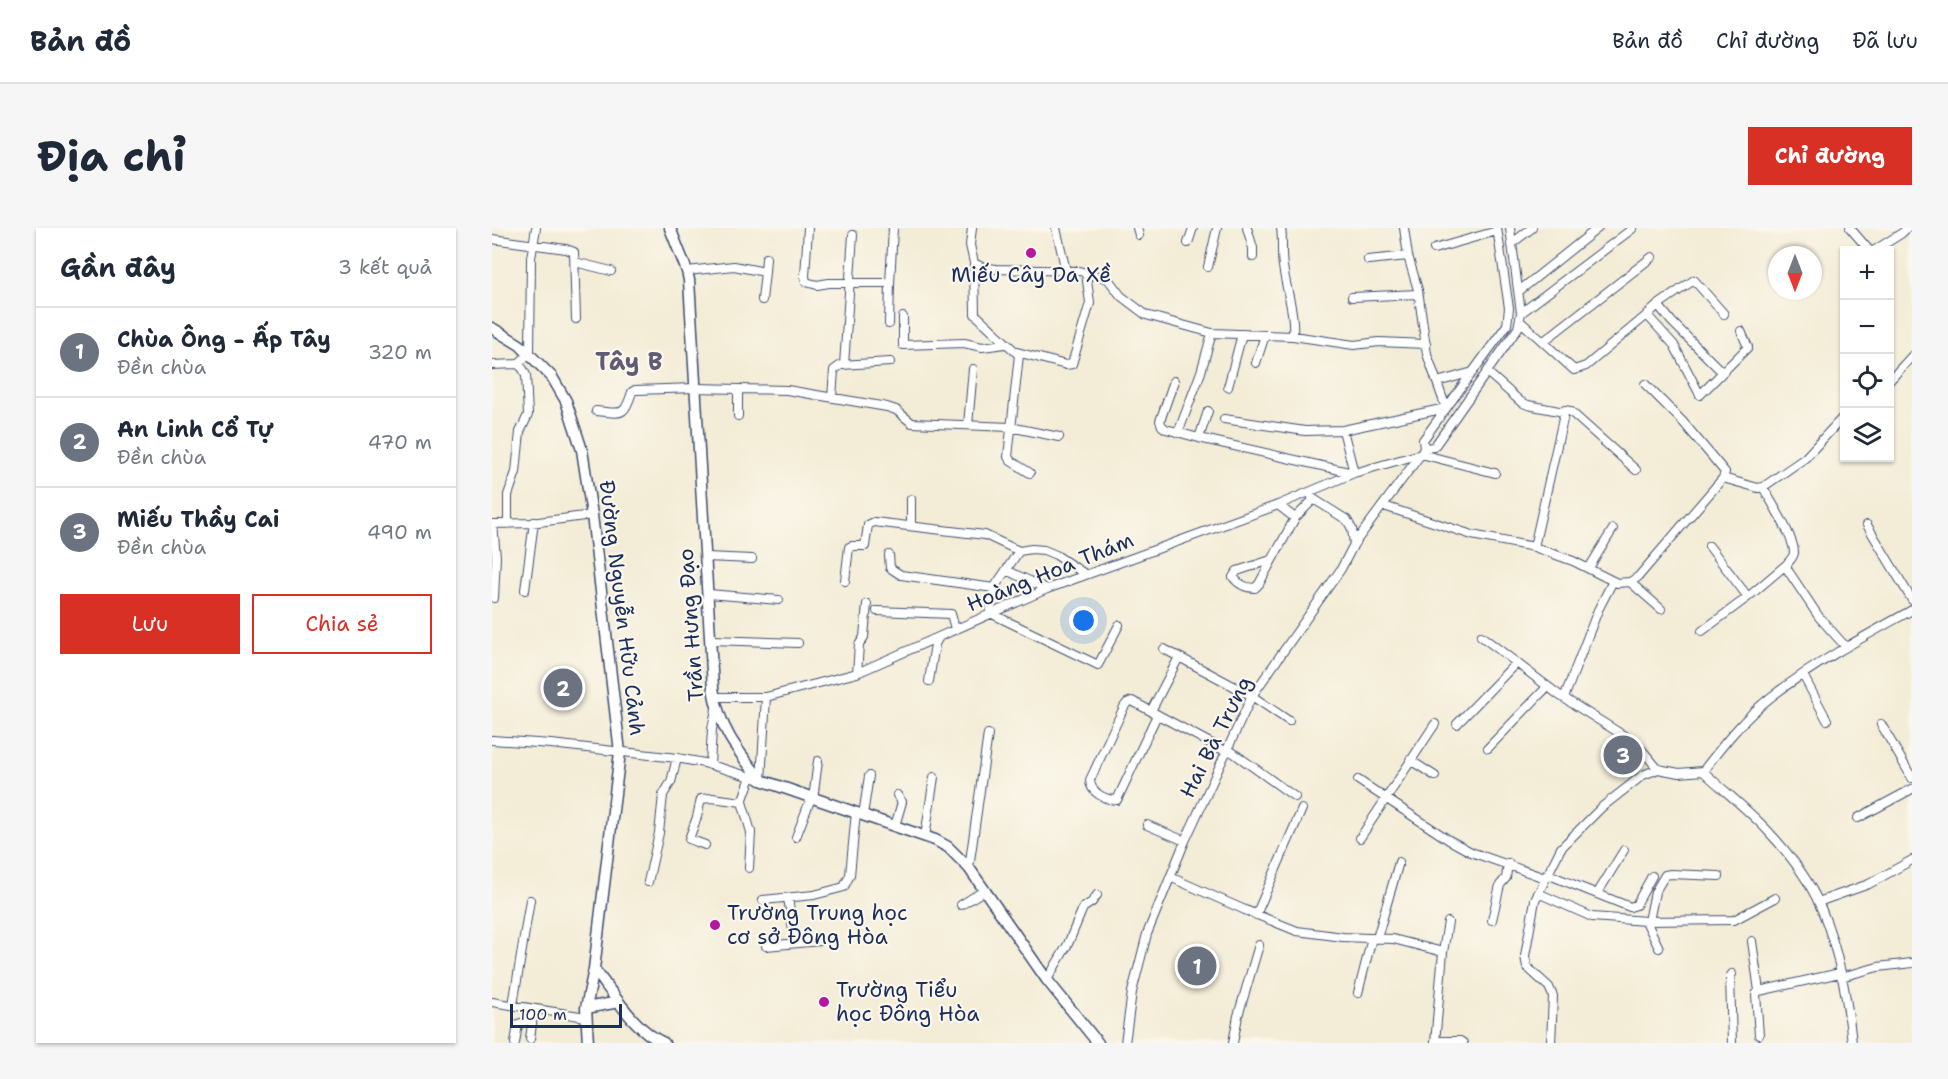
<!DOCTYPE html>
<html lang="vi">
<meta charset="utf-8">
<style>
:root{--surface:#fff;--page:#f6f6f7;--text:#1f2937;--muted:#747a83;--line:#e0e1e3;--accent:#d93025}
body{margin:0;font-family:"Shantell Sans",sans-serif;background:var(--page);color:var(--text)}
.controls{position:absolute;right:18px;top:18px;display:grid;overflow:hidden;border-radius:0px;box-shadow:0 2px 4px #0004}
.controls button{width:54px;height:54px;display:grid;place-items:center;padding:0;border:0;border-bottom:2px solid var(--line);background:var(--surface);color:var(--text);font:30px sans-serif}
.compass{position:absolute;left:1276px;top:18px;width:54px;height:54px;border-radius:50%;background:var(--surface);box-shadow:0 2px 4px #0004;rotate:180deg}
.scale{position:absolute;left:18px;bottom:15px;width:112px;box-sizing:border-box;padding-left:6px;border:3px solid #1b2f5e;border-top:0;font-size:16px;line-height:21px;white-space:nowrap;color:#1b2f5e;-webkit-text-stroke:4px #fbf7ec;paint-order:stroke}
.you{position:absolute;left:592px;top:393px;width:21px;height:21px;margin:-15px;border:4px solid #fff;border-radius:50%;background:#1a73e8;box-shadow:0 0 0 9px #1a73e833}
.badge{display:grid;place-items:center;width:39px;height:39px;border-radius:50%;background:var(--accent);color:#fff;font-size:20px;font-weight:700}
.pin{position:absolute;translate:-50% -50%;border:3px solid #fff;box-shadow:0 2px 6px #0006}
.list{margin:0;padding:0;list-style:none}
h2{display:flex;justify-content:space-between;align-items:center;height:78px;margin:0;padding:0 24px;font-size:26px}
h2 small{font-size:20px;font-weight:400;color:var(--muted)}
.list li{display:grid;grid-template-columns:39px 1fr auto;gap:18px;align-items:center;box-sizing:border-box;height:90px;padding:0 24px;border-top:2px solid var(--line)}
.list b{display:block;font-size:22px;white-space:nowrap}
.list p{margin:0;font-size:20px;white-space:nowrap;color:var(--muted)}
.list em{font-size:20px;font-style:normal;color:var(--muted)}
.actions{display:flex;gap:12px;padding:18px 24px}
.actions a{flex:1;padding:14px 0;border:2px solid var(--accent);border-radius:0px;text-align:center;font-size:21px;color:var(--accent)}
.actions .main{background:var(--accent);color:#fff}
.icon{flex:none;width:33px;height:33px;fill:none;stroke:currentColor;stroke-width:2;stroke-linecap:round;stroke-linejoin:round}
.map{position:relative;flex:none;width:1420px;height:815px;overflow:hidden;border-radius:0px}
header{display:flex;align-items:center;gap:36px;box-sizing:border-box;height:84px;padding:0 30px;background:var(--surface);border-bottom:2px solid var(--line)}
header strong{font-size:28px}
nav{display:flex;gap:33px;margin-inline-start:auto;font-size:21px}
.intro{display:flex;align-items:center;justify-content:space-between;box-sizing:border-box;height:144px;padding:0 36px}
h1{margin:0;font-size:42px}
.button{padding:15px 27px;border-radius:0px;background:var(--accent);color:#fff;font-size:21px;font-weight:700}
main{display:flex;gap:36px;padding:0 36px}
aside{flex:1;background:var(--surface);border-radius:0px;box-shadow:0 2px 4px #0004}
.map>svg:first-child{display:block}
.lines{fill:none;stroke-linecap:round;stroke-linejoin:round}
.street-casing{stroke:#3b4b70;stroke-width:10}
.secondary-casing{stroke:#3b4b70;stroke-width:13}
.street{stroke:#fff;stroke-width:8}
.secondary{stroke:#fff;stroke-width:10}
.poi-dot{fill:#b5179e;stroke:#fbf7ec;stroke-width:2}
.labels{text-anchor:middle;stroke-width:4.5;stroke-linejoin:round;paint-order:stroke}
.poi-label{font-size:21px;fill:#1b2f5e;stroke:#fbf7ec;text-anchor:start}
.street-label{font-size:21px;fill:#1b2f5e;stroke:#fbf7ec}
.quarter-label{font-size:24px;font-weight:bold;fill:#615c73;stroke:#fbf7ec}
</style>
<header>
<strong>Bản đồ</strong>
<nav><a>Bản đồ</a><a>Chỉ đường</a><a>Đã lưu</a></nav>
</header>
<div class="intro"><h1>Địa chỉ</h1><a class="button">Chỉ đường</a></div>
<main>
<aside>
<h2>Gần đây<small>3 kết quả</small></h2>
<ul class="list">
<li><span class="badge" style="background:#6b7280">1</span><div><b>Chùa Ông - Ấp Tây</b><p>Đền chùa</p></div><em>320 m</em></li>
<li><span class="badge" style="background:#6b7280">2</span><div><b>An Linh Cổ Tự</b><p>Đền chùa</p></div><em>470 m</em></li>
<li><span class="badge" style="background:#6b7280">3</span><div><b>Miếu Thầy Cai</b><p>Đền chùa</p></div><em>490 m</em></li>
</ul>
<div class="actions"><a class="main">Lưu</a><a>Chia sẻ</a></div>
</aside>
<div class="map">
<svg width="1420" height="815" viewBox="0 0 1420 815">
<rect width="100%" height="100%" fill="#fbf7ec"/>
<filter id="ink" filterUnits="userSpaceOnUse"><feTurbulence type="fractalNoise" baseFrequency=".0167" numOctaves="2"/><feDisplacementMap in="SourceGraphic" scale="12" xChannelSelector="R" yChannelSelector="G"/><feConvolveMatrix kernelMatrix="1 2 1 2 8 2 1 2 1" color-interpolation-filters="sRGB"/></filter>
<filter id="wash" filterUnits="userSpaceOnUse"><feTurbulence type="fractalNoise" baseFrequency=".008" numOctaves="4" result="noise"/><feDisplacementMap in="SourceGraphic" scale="24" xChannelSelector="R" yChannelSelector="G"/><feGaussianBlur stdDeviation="1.35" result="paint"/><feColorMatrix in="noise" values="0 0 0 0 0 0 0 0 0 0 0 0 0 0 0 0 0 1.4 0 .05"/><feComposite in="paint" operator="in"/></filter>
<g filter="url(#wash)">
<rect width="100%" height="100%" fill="#f3ecd6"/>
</g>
<g filter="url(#ink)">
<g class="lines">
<g class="street-casing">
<path id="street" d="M316,0L313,48L314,54L325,57L337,55H398L401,0
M480,0L478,17L482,35L483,86L527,127L516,229L519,233L538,245
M564,0L574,43
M645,0L647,7
M755,0L761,20V29
M789,0C791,13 789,26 791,38C794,62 803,84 801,108
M1358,0L1377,22
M0,11L74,21L82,24L84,91
M696,15L701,0
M1019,16L1040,0
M942,21L1005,3
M1383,22L1410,5L1415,0
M876,32L916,28
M83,34L119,43
M482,35L490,39L504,41L587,43L610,49L616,51L629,68L654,87L720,105L801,108L862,117L887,114L934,116
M716,39L725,0
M195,43L242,38L273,44L270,72
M273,44L274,30
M1027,63L1106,0
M860,69L926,66
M1166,77L1202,52L1232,86
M1029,85L1140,1
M1155,87L1166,77L1180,94L1229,143
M411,89V117L472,115L490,119L513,116
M1028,93L1082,142L1094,138L1155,87L1182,117L1208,167L1256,119L1249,103
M397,96L398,55
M1052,113L1160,29
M525,124L574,137L580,136L598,75L594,45
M764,135L773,107
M0,137L26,136L38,125L39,30L44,0
M352,137L361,7
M995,144L1029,174L1036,177L1072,184
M1398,152L1420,128
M682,153L668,193L670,198L674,201L707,210L861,245
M945,154L981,144
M736,159L750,106
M340,170L342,142L349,137L398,134
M104,183C129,185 132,190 140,164L143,162L204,160L295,162L395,179L404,182L420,195L518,199L567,209
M246,188V161
M732,191L813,203L851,202L954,180L935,126L926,62L916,28L912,0
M476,197L481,141
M851,202L862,245
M686,205L709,144L720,105
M707,210L716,183
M932,220L942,219L1026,100L1029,85L1018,0
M1231,250L1266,260L1271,259L1313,230L1352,188
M1271,259C1279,274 1302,309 1302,324C1302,329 1298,332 1295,336V341L1327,389L1353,418
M820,270L855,292L860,301L862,316
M419,271V298
M786,277L803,290
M892,278L980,307L1042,319L1081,333L1125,355L1138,354L1146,349L1231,250L1233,244L1191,194L1153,156
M0,296L39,295L100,287
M1,296L4,329L2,370
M16,296V267L24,244L28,204L36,187L34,147L31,141L26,136
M1375,297L1420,372
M1217,318L1256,369
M1042,319L1073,182L1078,183L1144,242
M527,323L502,360L498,385L606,437L627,397
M397,327L398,340L409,347L502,360
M214,329L260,331
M779,332L745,343L741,349C747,357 754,360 763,360L767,356L803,290L822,271
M1097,340L1121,301
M514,342L555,361
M353,353L357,319L360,318H373L376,297L382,294L493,307L527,323L540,321L552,322L564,327L593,346
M1138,354L1169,381
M33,362L42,294
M217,366L287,372
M385,383L459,386L463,401
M1210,403L1256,369L1295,336
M989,408L1067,467L1145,516L1166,541
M219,412L306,415
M672,421L760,468L797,493
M365,445L367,417L372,409L375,376
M1311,447L1335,492
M437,453L443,416L447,409
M222,469H274L365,445L555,361L786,277L862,245L929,226L1003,245
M1072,470L1106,382L1121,353
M659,483L687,429
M665,487L625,572C614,572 598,565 598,552L632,479L635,475L640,473L735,524
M965,496L1024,435
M1389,496L1420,550
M0,512L59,516L185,530L212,535L269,552L274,469
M996,520L1055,459
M736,521L803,569
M918,532L943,548
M218,537L220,501L224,481
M866,552L957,612L979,624L1053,650
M321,571L326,533
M371,587L377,548
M1366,590L1420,561
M655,597L693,613
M403,598L410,574L405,567
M304,609L319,570
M433,609L442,549
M868,610L943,496
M213,617L197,611L205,589L209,571L220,570L250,574
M257,640L259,604L250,574L259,549
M477,640L496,506
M1055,646L1138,679L1144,677L1160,648
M678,649L753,682L805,703L851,709L901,711L951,724L943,815
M156,654L167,605L171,567L179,554L185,530
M1046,665L1100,689L1154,693L1242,692L1283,670
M1105,666L1132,622
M296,670L303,715
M271,672L322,667L352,659L358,647L364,584
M1326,674L1377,656L1420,632
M469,677L493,662
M764,687L810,581
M1000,692L1008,657L1014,650L1016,635
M1154,693L1167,720
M1157,693L1163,664L1173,647L1179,646L1227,648
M885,710L907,634
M1260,713L1267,763
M274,718L328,713
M951,724L956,694
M1240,746L1238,749L1240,815
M1349,749L1386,739L1420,735
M555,752L576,716L591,680L600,674L605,667
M866,765L880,710
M0,774L94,789
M21,777L38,672
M1267,807L1264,766L1267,763L1348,745
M38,811L41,788
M943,813H968L971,815
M23,815L26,796L41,791
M633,815L640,764L655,706L693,613L760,468L849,341L862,316L929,226L932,220L931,212L1015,97L1017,80L1005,0
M741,815L746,788L767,717
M1059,815L1061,768L1057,759L1035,739L1033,728L1043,672L1069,620L1110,579L1151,547L1166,541L1187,545L1211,543
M1360,815C1355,766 1345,713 1324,669C1312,645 1293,621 1275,602C1255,581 1232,563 1211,543C1231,517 1252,490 1279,469C1323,435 1371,409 1420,382"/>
</g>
<g class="secondary-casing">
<path id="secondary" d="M178,0L195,43L197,52L221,460C227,500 244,521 269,552L443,612L456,619L477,640L555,752L606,815
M0,100L28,117L60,149L74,173L90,222L100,287L128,524L102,741C121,765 143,803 172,815
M94,780L127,774
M96,815L94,780L102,741"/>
</g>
<use href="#street" class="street"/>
<use href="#secondary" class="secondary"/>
</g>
</g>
<g class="poi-dot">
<circle cx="539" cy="25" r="6"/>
<circle cx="223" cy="697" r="6"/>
<circle cx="332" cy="774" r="6"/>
</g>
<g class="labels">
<g class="poi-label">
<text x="539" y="54" text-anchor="middle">Miếu Cây Da Xề</text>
<text x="235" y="692">Trường Trung học<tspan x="235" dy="24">cơ sở Đông Hòa</tspan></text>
<text x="344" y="769">Trường Tiểu<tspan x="344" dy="24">học Đông Hòa</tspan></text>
</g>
<g class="street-label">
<text transform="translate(558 344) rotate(-22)" y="7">Hoàng Hoa Thám</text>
<text transform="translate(130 380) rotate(83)" y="7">Đường Nguyễn Hữu Cảnh</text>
<text transform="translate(199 397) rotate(-94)" y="7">Trần Hưng Đạo</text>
<text transform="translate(724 509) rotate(-63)" y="7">Hai Bà Trưng</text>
</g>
<g class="quarter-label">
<text x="137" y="142">Tây B</text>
</g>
</g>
</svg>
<div class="controls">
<button>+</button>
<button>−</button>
<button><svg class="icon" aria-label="locate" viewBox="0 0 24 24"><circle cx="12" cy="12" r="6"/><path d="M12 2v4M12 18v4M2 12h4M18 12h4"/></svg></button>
<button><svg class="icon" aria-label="layers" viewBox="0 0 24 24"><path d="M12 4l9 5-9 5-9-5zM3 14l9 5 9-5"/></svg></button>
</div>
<svg class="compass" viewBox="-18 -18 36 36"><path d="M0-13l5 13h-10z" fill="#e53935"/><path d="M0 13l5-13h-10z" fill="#747a83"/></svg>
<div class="scale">100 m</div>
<div class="you"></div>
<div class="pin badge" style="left:705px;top:738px;background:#6b7280">1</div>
<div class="pin badge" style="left:71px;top:460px;background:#6b7280">2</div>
<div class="pin badge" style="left:1131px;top:527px;background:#6b7280">3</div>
</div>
</main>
